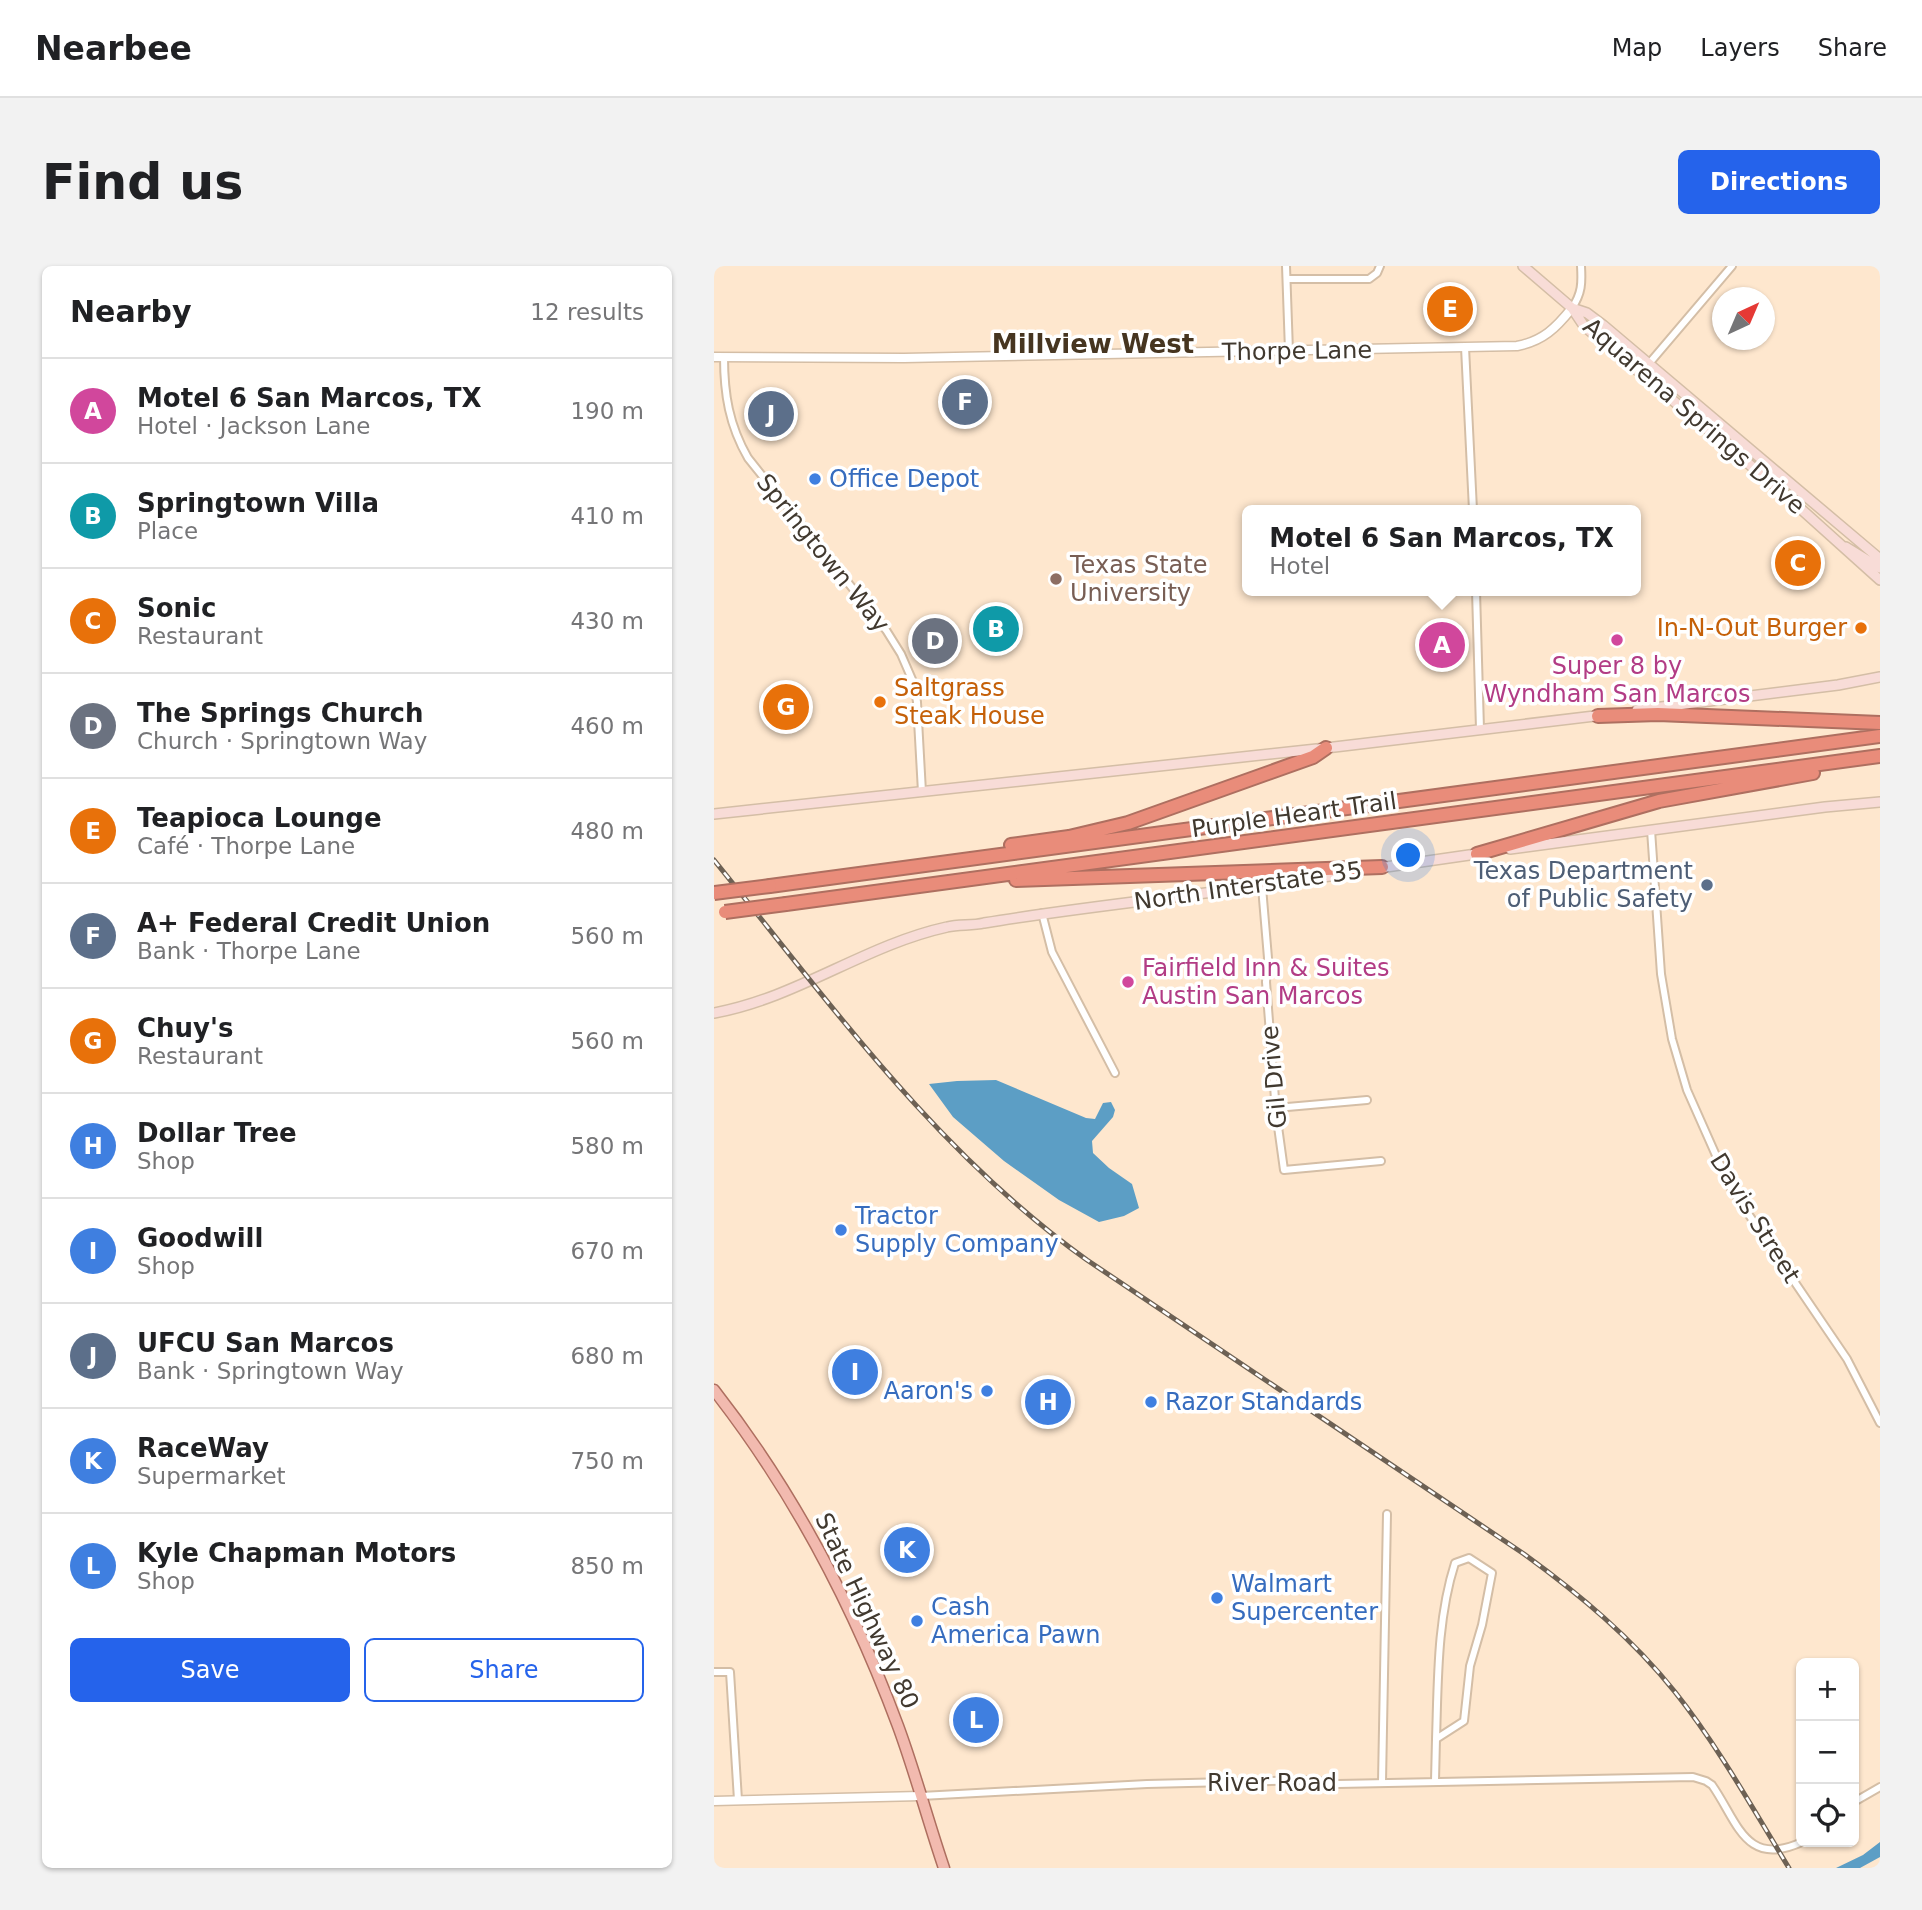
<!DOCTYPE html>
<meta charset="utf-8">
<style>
:root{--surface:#fff;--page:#f2f2f2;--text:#202124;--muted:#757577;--line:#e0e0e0;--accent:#2563eb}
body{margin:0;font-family:"DejaVu Sans",sans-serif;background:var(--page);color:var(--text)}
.controls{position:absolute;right:21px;bottom:21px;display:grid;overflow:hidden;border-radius:10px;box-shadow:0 2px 5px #0004}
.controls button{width:63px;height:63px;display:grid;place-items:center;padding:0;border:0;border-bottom:2px solid var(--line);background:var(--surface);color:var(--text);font:35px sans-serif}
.compass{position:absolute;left:998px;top:21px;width:63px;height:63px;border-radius:50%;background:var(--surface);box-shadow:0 2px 5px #0004;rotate:44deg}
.you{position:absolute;left:695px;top:590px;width:24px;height:24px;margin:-18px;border:5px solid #fff;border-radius:50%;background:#1a73e8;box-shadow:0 0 0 10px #1a73e833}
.badge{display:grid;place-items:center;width:46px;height:46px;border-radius:50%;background:var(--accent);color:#fff;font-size:23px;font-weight:700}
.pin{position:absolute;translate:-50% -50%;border:4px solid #fff;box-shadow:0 2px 7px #0006}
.popup{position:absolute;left:528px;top:239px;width:399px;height:91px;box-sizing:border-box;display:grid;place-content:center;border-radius:10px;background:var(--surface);filter:drop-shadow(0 2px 5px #0005);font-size:23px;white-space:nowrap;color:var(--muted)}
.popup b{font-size:26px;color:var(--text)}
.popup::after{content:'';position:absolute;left:50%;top:100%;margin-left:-14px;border:14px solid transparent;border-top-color:var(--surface)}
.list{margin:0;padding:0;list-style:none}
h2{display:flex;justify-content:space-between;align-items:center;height:91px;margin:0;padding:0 28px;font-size:30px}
h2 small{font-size:23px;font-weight:400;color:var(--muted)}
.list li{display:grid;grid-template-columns:46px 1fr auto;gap:21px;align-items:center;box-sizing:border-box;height:105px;padding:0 28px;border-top:2px solid var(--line)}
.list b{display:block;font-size:26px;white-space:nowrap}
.list p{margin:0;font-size:23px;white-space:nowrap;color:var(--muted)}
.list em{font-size:23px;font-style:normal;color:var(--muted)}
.actions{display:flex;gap:14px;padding:21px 28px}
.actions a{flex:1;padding:16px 0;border:2px solid var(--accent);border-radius:10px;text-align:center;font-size:24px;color:var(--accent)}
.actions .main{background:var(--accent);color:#fff}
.icon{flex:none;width:38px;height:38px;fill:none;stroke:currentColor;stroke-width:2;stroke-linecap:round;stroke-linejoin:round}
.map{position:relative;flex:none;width:1166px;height:1602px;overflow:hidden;border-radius:10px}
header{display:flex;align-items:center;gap:42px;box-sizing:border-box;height:98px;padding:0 35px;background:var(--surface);border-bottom:2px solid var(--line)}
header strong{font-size:33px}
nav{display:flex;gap:38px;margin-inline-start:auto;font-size:24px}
.intro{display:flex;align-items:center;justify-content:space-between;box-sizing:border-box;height:168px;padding:0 42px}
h1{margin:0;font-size:49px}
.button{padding:18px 32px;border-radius:10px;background:var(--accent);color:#fff;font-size:24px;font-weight:700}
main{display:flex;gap:42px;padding:0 42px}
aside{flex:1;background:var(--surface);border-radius:10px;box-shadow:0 2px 5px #0004}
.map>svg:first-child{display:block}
.water{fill:#5c9ec5}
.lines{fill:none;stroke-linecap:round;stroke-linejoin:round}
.minor-casing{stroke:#d4bea6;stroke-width:10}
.tertiary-casing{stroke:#d4bea6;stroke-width:11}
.secondary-casing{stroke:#d4bea6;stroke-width:12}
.primary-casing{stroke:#ae6f60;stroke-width:13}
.motorway-casing{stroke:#ae6f60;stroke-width:16}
.minor{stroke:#fff;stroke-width:6}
.tertiary{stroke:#fff;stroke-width:8}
.secondary{stroke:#f8dcd7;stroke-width:9}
.primary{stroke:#f2baaf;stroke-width:10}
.motorway{stroke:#e98c7a;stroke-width:12}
.rail-casing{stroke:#6d6154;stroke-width:5}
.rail{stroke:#fff;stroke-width:2.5;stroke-dasharray:8;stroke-linecap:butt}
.motorway-bridge-casing{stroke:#ae6f60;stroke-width:16;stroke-linecap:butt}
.motorway-bridge{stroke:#e98c7a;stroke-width:12}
.shop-dot{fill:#3f7fe0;stroke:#fff;stroke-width:2.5}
.education-dot{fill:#8d6e63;stroke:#fff;stroke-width:2.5}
.food-dot{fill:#e8710a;stroke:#fff;stroke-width:2.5}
.hotel-dot{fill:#d1479c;stroke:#fff;stroke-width:2.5}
.service-dot{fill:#5c6f8a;stroke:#fff;stroke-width:2.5}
.labels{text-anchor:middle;stroke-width:7;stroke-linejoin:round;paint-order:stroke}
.street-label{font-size:24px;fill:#41392f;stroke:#fff}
.shop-label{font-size:24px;fill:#366cbe;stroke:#fff;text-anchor:start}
.education-label{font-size:24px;fill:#785e54;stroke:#fff;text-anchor:start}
.food-label{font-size:24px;fill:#c56008;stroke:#fff;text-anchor:end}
.hotel-label{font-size:24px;fill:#b23c85;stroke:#fff}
.service-label{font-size:24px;fill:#4e5e75;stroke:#fff;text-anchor:end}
.neighbourhood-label{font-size:26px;font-weight:bold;fill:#463520;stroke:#fff}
</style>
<header>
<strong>Nearbee</strong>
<nav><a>Map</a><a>Layers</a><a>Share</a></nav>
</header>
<div class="intro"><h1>Find us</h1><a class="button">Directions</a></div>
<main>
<aside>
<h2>Nearby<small>12 results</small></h2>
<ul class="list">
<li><span class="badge" style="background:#d1479c">A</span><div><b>Motel 6 San Marcos, TX</b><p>Hotel · Jackson Lane</p></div><em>190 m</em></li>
<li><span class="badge" style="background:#0f9aa8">B</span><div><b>Springtown Villa</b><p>Place</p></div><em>410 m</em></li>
<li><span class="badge" style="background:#e8710a">C</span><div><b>Sonic</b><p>Restaurant</p></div><em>430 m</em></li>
<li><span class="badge" style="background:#6b7280">D</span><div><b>The Springs Church</b><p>Church · Springtown Way</p></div><em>460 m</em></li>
<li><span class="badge" style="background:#e8710a">E</span><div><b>Teapioca Lounge</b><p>Café · Thorpe Lane</p></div><em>480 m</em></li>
<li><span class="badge" style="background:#5c6f8a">F</span><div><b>A+ Federal Credit Union</b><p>Bank · Thorpe Lane</p></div><em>560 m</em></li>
<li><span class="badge" style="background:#e8710a">G</span><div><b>Chuy's</b><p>Restaurant</p></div><em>560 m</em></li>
<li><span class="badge" style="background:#3f7fe0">H</span><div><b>Dollar Tree</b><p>Shop</p></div><em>580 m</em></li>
<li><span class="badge" style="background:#3f7fe0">I</span><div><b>Goodwill</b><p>Shop</p></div><em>670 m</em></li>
<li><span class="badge" style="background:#5c6f8a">J</span><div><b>UFCU San Marcos</b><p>Bank · Springtown Way</p></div><em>680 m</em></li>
<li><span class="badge" style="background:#3f7fe0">K</span><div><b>RaceWay</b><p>Supermarket</p></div><em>750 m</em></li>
<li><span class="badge" style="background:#3f7fe0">L</span><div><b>Kyle Chapman Motors</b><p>Shop</p></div><em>850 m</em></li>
</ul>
<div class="actions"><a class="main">Save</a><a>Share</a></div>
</aside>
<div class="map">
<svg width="1166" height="1602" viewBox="0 0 1166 1602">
<rect width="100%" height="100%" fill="#fee7ce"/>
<path class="water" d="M282,814L372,852L381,853L389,837L397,836L401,844L399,851L378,875L379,887L395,902L418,918L425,942L410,950L385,956L345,934L290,895L239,851L215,818L243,815Z
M1166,1576V1591L1146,1602H1122L1149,1589Z"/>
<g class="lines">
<g class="minor-casing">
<path id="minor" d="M572,0L575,85
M573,13H655L663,7L666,0
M858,42C868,27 868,17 867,0
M751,81L759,244
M10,91C10,128 15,159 34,192L172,364L187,388L200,418L203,436L208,526
M927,107L1018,0
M762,325L766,463
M937,564L947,708L958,773L973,824L1016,921L1133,1093L1166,1157
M548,621L554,692L552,716L562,846L570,904L667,895
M328,647L338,686L401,807
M562,842L653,834
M755,1292L778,1307L768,1359L756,1400L750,1455L722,1473C724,1415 723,1353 741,1297Z
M0,1406H16L24,1534
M721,1515L722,1473
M668,1516L673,1248
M207,1530L433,1518L597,1514L624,1518L979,1511L992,1515L998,1519C1024,1556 1031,1602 1088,1576
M1140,1536L1166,1521"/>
</g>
<g class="tertiary-casing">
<path id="tertiary" d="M0,91L190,92L803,80C829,75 842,62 858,42
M0,1535L207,1530"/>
</g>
<g class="secondary-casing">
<path id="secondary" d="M809,0L858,42L870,60L1067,225L1166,314
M858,42L873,47L889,59L1166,293
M1132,281L1166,302
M923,444L1124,419L1166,411
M0,548L612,482L889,449
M796,583L1111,541L1166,536
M665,602L769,587
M0,747C83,732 151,679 233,661C245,658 258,660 270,657C391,637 513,627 634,607"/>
</g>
<g class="primary-casing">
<path id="primary" d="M0,1124C79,1225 139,1339 184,1460C201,1506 214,1555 230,1602"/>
</g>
<g class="motorway-casing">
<path id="motorway" d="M884,450L944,448L1166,457
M297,579L355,571L414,557L599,491L612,482
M763,588L945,535L1099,507
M302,614L668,601
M56,620L1166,470
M72,638L1166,490"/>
</g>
<use href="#minor" class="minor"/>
<use href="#tertiary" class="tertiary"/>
<use href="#secondary" class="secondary"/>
<use href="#primary" class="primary"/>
<use href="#motorway" class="motorway"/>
<g class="rail-casing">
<path id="rail" d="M0,594C115,736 223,887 373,994L810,1288C865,1328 918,1372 961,1426C1004,1480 1039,1543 1075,1602"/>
</g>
<use href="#rail" class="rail"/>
<g class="motorway-bridge-casing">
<path id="motorway-bridge" d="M0,627L56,620
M11,646L72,638"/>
</g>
<use href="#motorway-bridge" class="motorway-bridge"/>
</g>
<g class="shop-dot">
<circle cx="101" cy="213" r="7"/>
<circle cx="127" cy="964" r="7"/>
<circle cx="273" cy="1125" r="7"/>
<circle cx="437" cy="1136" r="7"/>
<circle cx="503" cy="1332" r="7"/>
<circle cx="203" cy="1355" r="7"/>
</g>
<circle class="education-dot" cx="342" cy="313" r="7"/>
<g class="food-dot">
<circle cx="1147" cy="362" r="7"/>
<circle cx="166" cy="436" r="7"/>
</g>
<g class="hotel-dot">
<circle cx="903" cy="374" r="7"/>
<circle cx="414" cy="716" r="7"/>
</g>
<circle class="service-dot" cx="993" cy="619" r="7"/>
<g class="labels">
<g class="street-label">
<text transform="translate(583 85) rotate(-1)" y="8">Thorpe Lane</text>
<text transform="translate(980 150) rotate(41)" y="8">Aquarena Springs Drive</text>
<text transform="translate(109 287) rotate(51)" y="8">Springtown Way</text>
<text transform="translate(580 549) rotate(-8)" y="8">Purple Heart Trail</text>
<text transform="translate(534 620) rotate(-8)" y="8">North Interstate 35</text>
<text transform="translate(560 811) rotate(-95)" y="8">Gil Drive</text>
<text transform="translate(1041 952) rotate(58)" y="8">Davis Street</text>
<text transform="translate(153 1345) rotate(65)" y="8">State Highway 80</text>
<text x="558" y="1525">River Road</text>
</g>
<g class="shop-label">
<text x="115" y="221">Office Depot</text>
<text x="141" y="958">Tractor<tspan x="141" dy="28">Supply Company</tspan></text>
<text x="259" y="1133" text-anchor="end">Aaron's</text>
<text x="451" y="1144">Razor Standards</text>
<text x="517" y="1326">Walmart<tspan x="517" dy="28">Supercenter</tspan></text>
<text x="217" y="1349">Cash<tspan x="217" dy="28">America Pawn</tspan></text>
</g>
<g class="education-label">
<text x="356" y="307">Texas State<tspan x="356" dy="28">University</tspan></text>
</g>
<g class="food-label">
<text x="1133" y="370">In-N-Out Burger</text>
<text x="180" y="430" text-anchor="start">Saltgrass<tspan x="180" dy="28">Steak House</tspan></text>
</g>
<g class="hotel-label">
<text x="903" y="408">Super 8 by<tspan x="903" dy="28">Wyndham San Marcos</tspan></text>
<text x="428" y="710" text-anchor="start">Fairfield Inn &amp; Suites<tspan x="428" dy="28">Austin San Marcos</tspan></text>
</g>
<g class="service-label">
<text x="979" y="613">Texas Department<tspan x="979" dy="28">of Public Safety</tspan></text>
</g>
<g class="neighbourhood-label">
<text x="379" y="87">Millview West</text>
</g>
</g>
</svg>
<div class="controls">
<button>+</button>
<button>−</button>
<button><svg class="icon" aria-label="locate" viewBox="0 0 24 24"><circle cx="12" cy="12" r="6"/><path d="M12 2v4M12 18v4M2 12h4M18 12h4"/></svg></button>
</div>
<svg class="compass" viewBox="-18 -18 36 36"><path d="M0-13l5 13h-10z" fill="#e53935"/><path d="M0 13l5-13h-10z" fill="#757577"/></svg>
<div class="you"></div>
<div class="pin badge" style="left:728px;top:379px;background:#d1479c">A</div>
<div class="popup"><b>Motel 6 San Marcos, TX</b>Hotel</div>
<div class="pin badge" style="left:282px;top:363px;background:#0f9aa8">B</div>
<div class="pin badge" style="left:1084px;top:297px;background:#e8710a">C</div>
<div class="pin badge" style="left:221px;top:375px;background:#6b7280">D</div>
<div class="pin badge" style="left:736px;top:43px;background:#e8710a">E</div>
<div class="pin badge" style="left:251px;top:136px;background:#5c6f8a">F</div>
<div class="pin badge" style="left:72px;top:441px;background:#e8710a">G</div>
<div class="pin badge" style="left:334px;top:1136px;background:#3f7fe0">H</div>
<div class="pin badge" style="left:141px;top:1106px;background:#3f7fe0">I</div>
<div class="pin badge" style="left:57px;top:148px;background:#5c6f8a">J</div>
<div class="pin badge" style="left:193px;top:1284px;background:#3f7fe0">K</div>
<div class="pin badge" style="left:262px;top:1454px;background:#3f7fe0">L</div>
</div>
</main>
